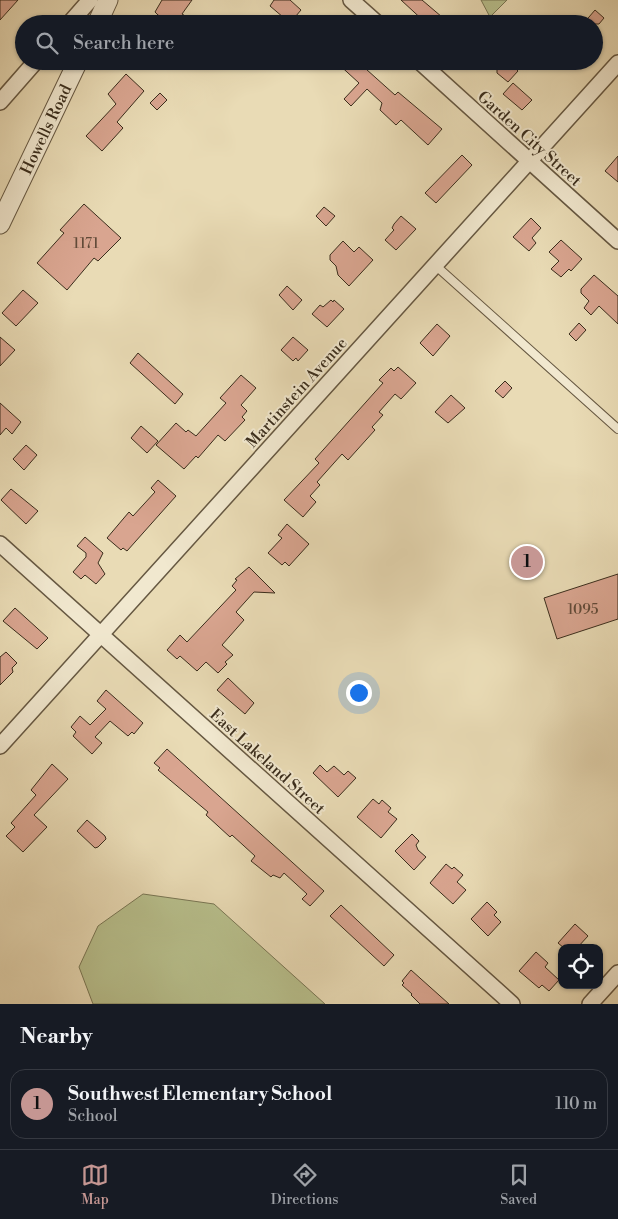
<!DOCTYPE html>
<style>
:root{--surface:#171b24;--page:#20242c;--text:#f1f3f6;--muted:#9ea1a6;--line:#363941;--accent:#c59692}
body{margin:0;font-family:"Libre Bodoni",serif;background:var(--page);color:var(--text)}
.controls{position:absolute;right:15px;bottom:15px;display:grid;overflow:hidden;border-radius:10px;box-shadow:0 1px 4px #0004}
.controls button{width:45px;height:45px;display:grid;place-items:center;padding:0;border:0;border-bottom:1px solid var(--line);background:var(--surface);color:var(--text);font:25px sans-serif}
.you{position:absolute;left:358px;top:692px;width:18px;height:18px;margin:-12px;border:4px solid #fff;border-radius:50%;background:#1a73e8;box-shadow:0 0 0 8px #1a73e833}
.badge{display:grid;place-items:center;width:32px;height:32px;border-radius:50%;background:var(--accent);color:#111;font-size:16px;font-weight:700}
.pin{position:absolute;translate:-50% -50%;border:2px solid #fff;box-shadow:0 1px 5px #0006}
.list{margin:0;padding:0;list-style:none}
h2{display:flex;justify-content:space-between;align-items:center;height:65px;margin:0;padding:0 20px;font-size:21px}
h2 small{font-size:16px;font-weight:400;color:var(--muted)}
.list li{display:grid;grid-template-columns:32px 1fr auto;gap:15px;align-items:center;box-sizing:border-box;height:70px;margin:0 10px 10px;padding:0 10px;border:1px solid var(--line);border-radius:15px}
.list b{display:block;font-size:19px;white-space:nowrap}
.list p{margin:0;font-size:16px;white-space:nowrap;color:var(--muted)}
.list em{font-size:16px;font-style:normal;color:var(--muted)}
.icon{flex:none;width:28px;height:28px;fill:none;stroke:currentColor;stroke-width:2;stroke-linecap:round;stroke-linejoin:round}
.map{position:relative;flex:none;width:618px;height:1004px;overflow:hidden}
.search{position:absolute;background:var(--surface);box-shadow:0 1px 4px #0004;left:15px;right:15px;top:15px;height:55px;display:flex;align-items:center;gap:12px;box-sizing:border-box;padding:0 18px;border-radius:28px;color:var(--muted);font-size:19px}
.sheet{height:145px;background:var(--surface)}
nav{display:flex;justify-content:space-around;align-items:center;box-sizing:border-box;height:70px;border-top:1px solid var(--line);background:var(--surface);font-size:14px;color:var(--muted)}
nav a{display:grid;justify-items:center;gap:2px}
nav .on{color:var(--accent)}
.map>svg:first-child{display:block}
.green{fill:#b8c08d;stroke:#797654}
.building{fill:#d9a590;stroke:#3a2d1c}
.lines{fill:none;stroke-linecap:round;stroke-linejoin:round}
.service-casing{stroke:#665842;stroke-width:10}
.minor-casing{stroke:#665842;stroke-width:18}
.tertiary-casing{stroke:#665842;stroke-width:21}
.service{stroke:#f1e8cf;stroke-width:8}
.minor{stroke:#f1e8cf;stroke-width:15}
.tertiary{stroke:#f1e8cf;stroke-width:19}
.labels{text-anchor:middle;stroke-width:4;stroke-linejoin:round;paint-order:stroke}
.number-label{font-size:14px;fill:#624b39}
.street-label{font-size:16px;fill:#3a2d1c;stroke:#f1e8cf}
</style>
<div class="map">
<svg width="618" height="1004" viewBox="0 0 618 1004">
<rect width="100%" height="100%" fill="#e9dbb5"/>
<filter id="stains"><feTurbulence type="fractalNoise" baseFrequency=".004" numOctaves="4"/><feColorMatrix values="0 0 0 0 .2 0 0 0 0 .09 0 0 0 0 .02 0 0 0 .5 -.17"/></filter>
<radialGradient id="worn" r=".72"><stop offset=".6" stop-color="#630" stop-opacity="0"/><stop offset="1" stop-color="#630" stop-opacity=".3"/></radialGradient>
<path class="green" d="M481,0H507L490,17Z
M143,894L214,904L325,1004H93L79,967L98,926Z"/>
<path class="building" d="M0,0H18L0,20Z
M162,0H192L182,14L187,17L183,24H171L158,15L155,12Z
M274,0H290L301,10L290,23L270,6Z
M401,0H422L442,17L436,24H427Z
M595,10L604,18L599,24H583Z
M335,61H357L395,95L398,92L442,129L428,145L401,120L396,125L380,110L382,103L367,89L351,106L344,99L359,83Z
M504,61H508L518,71L508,82L497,73V69Z
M126,74L144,91L117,122L123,128L102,151L86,136L116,104L108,94Z
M513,83L532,100L522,110L503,94Z
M160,93L167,100L157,110L150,103Z
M462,155L472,165L436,203L425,193Z
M618,156V182L605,171Z
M84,204L121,238L98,261L94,258L67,290L37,263L64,233L60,230Z
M324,207L335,216L326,226L316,216Z
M401,216L416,229L396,250L385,240L394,230L392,228L394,224Z
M531,218L541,228L532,238L536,243L529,251L513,237Z
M561,240L582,259L571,271L569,269L561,277L551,269L559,261L549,252Z
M343,241L354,252L359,247L373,260L349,286L338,275L336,266L330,260V255Z
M594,275L618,296V324L599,306L591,315L584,308L589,301L581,293V289Z
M287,286L302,300L293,310L279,295Z
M23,290L38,303L16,326L2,313Z
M331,300L333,302L334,300L344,309L327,327L312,314L320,305L323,307Z
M579,323L586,330L576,341L569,334Z
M437,324L450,336L433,356L420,343Z
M0,337L15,350L0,366Z
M293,337L308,350L298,361L296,358L293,361L281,350Z
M138,353L183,394L175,404L130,363Z
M398,367L416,383L401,399L395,394L379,412L383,415L372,427L375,430L348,460L342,454L317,482L320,485L310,496L316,502L303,517L284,500L319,463L315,459L383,383L379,380L391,368L394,371Z
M241,375L256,388L241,405L247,411L242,417L245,420L225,441L218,435L198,458L196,456L184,469L156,445L176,423L186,432L188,430L196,436L226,403L220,398Z
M505,381L512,388L503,398L495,391Z
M451,395L465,408L448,423L435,412Z
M0,403L21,422L12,434L6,428L0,435Z
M141,426L158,441L147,453L131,438Z
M26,445L37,455L24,470L13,459Z
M158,480L176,496L127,551L123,548L121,550L107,538L129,512L133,516L155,492L151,488Z
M11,489L38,511L26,524L1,500Z
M287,524L309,544L289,566L285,562L282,565L268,553L282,538L278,535Z
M85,537L103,553L98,563L105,574L96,584L85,575L81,579L73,572L86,557V553L77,546Z
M249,567L275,593L254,592L236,612L244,620L222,645L233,655L225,662L227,664L218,673L206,662L197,671L180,656L177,659L167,650L180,635L187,642L236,590L232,586L237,580L235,579Z
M618,574V619L557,639L544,598Z
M15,608L48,638L37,649L3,621Z
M6,652L17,663L12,668L13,672L0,685V657Z
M228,678L254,703L245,714L217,690Z
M106,690L143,723L134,734L132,732L128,736L110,721L95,737L102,743L92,754L73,736L76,732L71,727L80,716L90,725L106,709L97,701Z
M167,749L324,891L310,906L302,899L307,894L284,873L280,878L273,875L271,877L251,861L255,856L232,835L230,837L206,815L208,812L158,770L160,768L154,763Z
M52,764L68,779L34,815L47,827L23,852L6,836L15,827L11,823L36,795L31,790Z
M320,765L327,772L334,766L344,775L348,771L356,778L338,797L313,773Z
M373,799L379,804L382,800L391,808L388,812L397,819L381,838L357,817Z
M87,820L105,836L106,839L98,847L95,848L77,831Z
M412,834L419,841L416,845L418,850L426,857L414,870L395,851Z
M446,864L452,869L454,867L463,875L457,882L466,890L453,904L430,883Z
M487,902L497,912L494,915L501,922L488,936L471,919Z
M341,905L394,955L384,966L330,916Z
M575,924L588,936L577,948H564L558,943Z
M536,952L548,963L545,967L559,980L549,991L542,985L539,988L519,971Z
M411,970L449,1004H420L411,995L412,994L402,985L404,983L402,981Z"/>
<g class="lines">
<g class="service-casing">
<path id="service" d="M435,265L618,429"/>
</g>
<g class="minor-casing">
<path id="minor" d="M351,0L378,24
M69,24L90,0
M419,61L618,241
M0,102L36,61
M0,544L512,1004
M0,746L618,63
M590,1004L618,973"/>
</g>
<g class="tertiary-casing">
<g id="tertiary">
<path d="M97,24L108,0"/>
<path id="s1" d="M0,224L78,61"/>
</g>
</g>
<use href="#service" class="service"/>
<use href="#minor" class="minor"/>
<use href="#tertiary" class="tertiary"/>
</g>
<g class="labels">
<g class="number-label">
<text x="86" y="248">1171</text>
<text x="583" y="614">1095</text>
</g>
<g class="street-label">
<text dy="6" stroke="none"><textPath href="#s1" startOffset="105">Howells Road</textPath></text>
<text transform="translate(530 138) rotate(42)" y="6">Garden City Street</text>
<text transform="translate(296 392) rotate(-48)" y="6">Martinstein Avenue</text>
<text transform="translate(268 761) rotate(42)" y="6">East Lakeland Street</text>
</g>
</g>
<rect width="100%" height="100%" filter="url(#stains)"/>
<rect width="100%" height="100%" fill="url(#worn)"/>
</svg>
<div class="controls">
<button><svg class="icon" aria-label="locate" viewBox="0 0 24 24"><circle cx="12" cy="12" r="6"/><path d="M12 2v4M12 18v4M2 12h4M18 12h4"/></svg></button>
</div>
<div class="you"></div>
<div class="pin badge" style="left:527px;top:562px">1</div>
<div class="search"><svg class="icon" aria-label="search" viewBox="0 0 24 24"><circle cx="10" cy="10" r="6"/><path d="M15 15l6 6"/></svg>Search here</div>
</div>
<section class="sheet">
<h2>Nearby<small></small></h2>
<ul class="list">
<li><span class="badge">1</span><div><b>Southwest Elementary School</b><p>School</p></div><em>110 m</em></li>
</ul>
</section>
<nav>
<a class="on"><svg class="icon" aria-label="map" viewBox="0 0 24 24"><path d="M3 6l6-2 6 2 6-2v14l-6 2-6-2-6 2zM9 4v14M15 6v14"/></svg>Map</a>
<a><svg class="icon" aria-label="directions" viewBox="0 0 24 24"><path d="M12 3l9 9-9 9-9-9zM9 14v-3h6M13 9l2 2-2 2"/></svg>Directions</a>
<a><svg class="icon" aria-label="saved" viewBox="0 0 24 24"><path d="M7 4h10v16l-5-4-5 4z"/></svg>Saved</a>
</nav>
